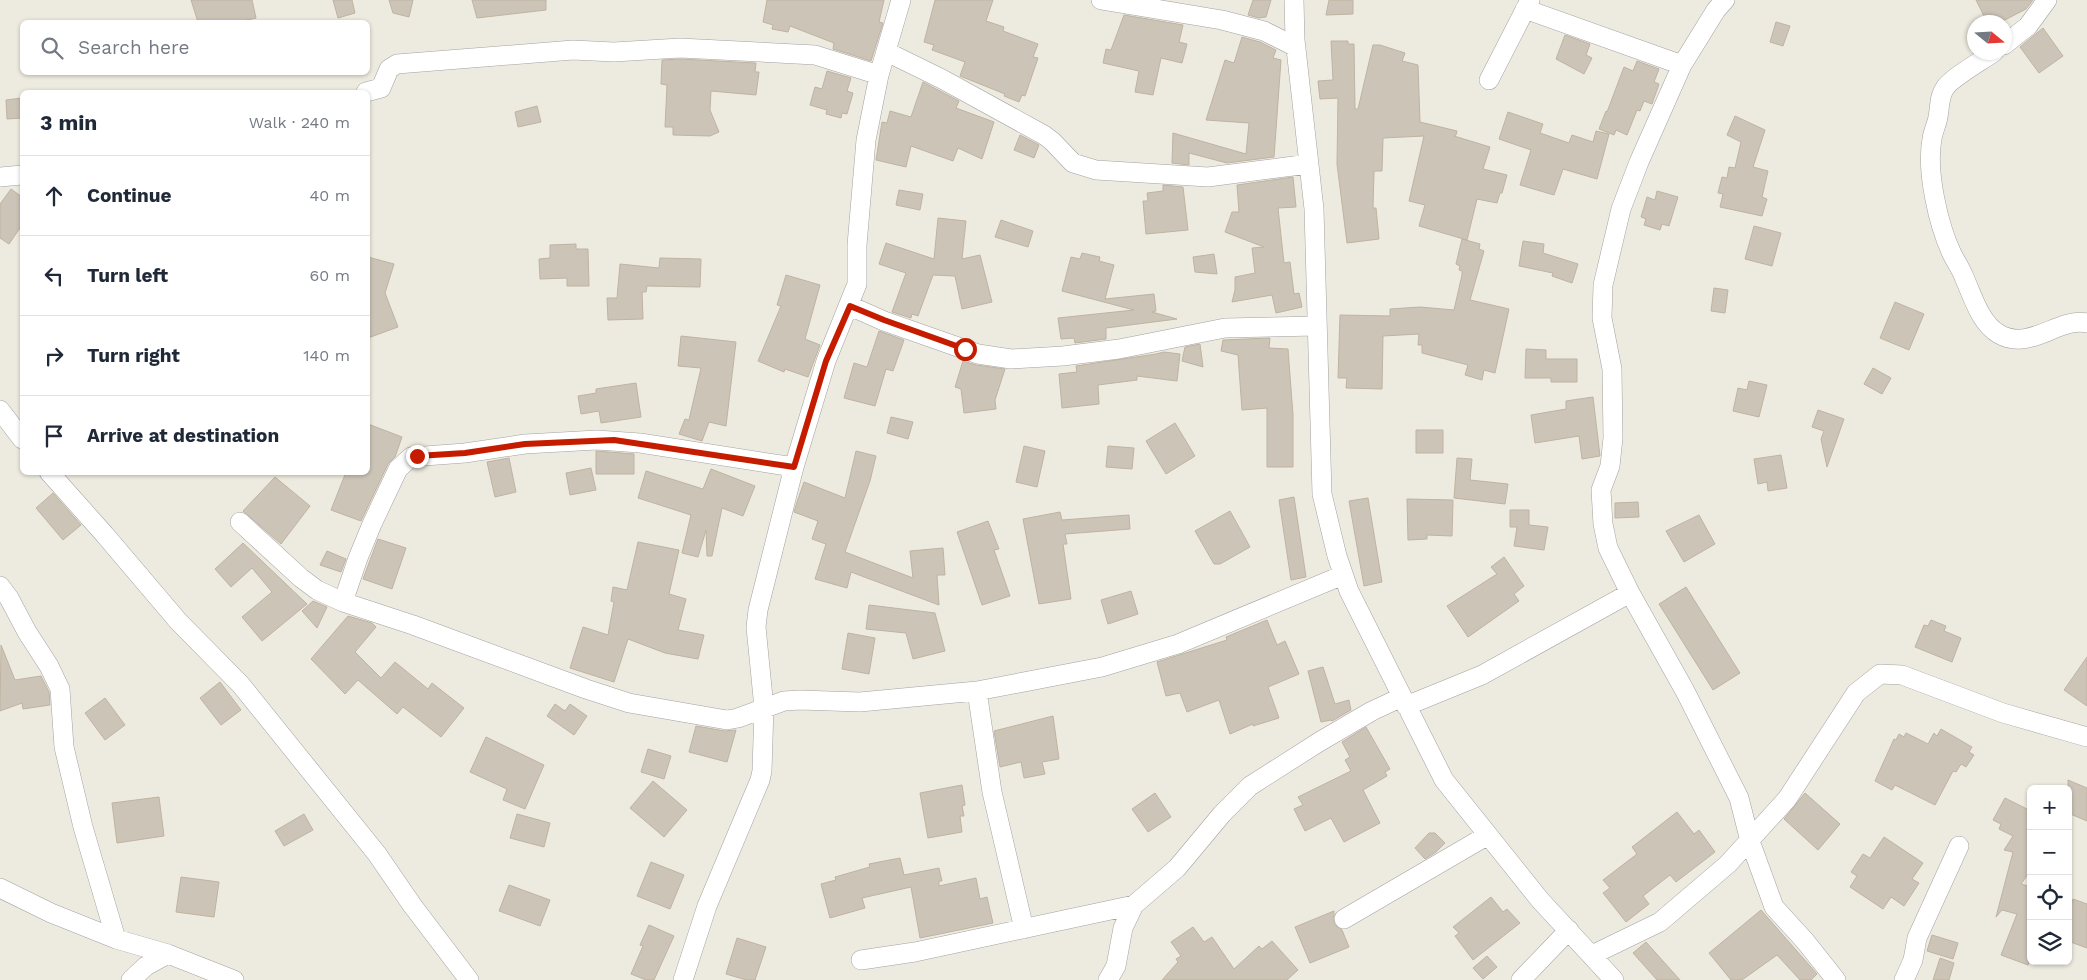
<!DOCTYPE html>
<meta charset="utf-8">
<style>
:root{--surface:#fff;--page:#f2f2f3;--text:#1f2937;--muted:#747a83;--line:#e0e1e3}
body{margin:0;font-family:"Work Sans",sans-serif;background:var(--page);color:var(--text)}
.controls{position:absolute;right:15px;bottom:15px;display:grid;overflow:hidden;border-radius:8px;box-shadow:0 1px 4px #0004}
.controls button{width:45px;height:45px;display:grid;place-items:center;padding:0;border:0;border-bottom:1px solid var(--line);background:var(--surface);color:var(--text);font:25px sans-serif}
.compass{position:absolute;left:1967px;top:15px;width:45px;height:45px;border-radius:50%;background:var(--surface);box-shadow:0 1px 4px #0004;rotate:108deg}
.stop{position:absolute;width:15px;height:15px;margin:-11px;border:4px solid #c51c00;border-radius:50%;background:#fff}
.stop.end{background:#c51c00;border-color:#fff;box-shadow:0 1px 5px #0008}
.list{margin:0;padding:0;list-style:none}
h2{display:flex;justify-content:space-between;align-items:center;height:65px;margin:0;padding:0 20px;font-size:21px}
h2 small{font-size:16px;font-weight:400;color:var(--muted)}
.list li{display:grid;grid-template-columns:32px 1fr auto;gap:15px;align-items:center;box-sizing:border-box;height:80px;padding:0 20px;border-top:1px solid var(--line)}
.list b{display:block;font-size:19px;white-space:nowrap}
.list em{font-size:16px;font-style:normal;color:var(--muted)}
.icon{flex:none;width:28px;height:28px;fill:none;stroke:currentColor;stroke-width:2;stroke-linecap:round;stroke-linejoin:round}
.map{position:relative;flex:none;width:2087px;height:980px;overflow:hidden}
.search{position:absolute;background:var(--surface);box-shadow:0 1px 4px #0004;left:20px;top:20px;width:350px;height:55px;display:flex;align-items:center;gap:12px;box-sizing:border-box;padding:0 18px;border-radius:8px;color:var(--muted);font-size:19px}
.panel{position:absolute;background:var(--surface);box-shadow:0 1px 4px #0004;left:20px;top:90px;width:350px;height:385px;border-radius:8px}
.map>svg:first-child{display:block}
.building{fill:#cdc4b8;stroke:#bfb3a1}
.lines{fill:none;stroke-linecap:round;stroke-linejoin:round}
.minor-casing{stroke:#a2a2a2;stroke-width:20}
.minor{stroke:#fff;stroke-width:19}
.route{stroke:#c51c00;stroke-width:6}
</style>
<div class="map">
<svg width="2087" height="980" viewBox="0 0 2087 980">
<rect width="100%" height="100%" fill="#edeadf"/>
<path class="building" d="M191,0H252L256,18L238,22H198Z
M333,0H352L355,13L338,18Z
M389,0H413L409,17L393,13Z
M472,0H546V10L477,18Z
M767,0H884L879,22L883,23L871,61L833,49L834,43L790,26L788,32L772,29L773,25L763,22Z
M935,0H993L986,21L1004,27L1003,31L1038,44L1033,57L1038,58L1025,96L1022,95L1019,102L1004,96L1005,94L960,76L965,62L932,50L934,45L924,42Z
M1253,0H1271L1266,17L1259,18L1248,15Z
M1329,0H1353V14L1326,15Z
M1976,0H2033L2026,9L2001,22H1987Z
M1124,15L1183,25L1179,42L1187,44L1182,63L1161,58L1153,95L1135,92L1139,71L1103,63L1106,49L1111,50Z
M1776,22L1790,26L1783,46L1770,42Z
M2043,28L2063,56L2039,73L2020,47Z
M1565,35L1590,44L1586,55L1592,58L1584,74L1556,59Z
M1242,37L1260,42L1276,50L1273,58L1281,60L1274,157L1227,163L1189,153V165L1172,163L1173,133L1246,154L1249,123L1206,120L1225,60L1234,63Z
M1331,41H1348V44H1354L1355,109H1358L1373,45H1380L1405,53L1402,61L1418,65L1420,122L1457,131L1456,135L1454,136L1490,147L1483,169L1507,175L1502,193H1500L1497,203L1477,199L1467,240L1419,226L1425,205L1409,201L1424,136L1383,138L1382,171H1374L1373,208H1376L1379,239L1347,243L1337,164L1338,98L1320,99L1318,81L1333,80Z
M680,59L756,63L755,72H759L756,95L711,91L710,110L719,132L710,136L673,135V127H665L667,85L661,84L662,60Z
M1637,61L1659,69L1654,82L1659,84L1652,104L1644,101L1640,111L1637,110L1627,135L1616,130L1614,135L1599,129L1606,111L1607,112L1624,67L1633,71Z
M827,71L851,78L847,91L853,93L847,114L842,113L841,118L826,114L827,110L810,105L815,87L822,89Z
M923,82L959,101L956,108L994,122L982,159L958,148L953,161L911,146L906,167L876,160L882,122L887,123L890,111L911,117Z
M22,98V118L7,119L6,100Z
M537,106L541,122L518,127L515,112Z
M1508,112L1543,124L1540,133L1569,143L1572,135L1593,142L1596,131L1609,134L1597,179L1563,169L1554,195L1520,185L1531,150L1499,139Z
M1735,116L1765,130L1753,167L1768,171L1762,197L1767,199L1762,216L1720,207L1723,194L1718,193L1722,177L1727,178L1729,167L1735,168L1741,142L1727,135Z
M1020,135L1039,145L1034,158L1014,150Z
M1293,177L1296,207L1278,208L1284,263L1290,262L1294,294L1299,293L1302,307L1276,313L1272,295L1232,302L1235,290V277L1255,273L1252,248L1264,247L1225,232L1232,212H1239L1237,185Z
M1163,185L1183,187L1188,230L1146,234L1143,201H1148L1147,193L1163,191Z
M11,189L22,197V225L9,244L0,238V204Z
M899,190L923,194L920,210L896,205Z
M1657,191L1678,197L1669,226L1662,224L1660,230L1644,225L1646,219L1641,217L1647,197L1655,200Z
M938,218L966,221L962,259L980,255L992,302L962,309L955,276L933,275L918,316L912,314L911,318L892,312L906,273L879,264L886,243L934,259Z
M1001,220L1033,231L1028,247L995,237Z
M1754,226L1781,233L1772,266L1745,259Z
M1462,239L1480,244L1479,249L1484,251L1470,300L1509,309L1495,373L1484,370L1482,380L1465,375L1468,365L1422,353V345H1418L1419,334L1383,336L1382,389L1346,388L1347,378H1338L1340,315L1390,316V309L1420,307L1454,310L1462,275V271L1459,270L1460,266L1456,264Z
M1523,241L1544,244L1543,253L1578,264L1572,283L1552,276L1553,273L1519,266Z
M576,244V249H588L589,286H567V278L540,279L539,259L550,258V245Z
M1082,253L1100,257L1099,261L1114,265L1105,299L1154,294L1156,311L1152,312L1177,319L1106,328V339L1075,343L1074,338L1061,339L1058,318L1134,310L1062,291L1071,257L1080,259Z
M1214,254L1217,274L1195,272L1193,257Z
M368,257L394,264L385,293L398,327L368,338Z
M660,258L701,259L700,287L647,286L646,292H642L643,319L608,320L607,298H617L620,264L659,268Z
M786,275L820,285L805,339L820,345L808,377L785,369L784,372L758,361L781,306L777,305Z
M1714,288L1728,290L1725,313L1711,311Z
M1895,302L1924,314L1909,350L1880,338Z
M879,331L904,340L893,371L886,369L875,406L844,398L854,363L867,367Z
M681,336L736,342L726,426L709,422L702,441L679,434L685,419L689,420L701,368L678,366Z
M1270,338L1269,348L1288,349L1293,415V467H1267V408L1242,410L1238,355L1221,351L1223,340Z
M1200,344L1203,367L1182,361L1185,347Z
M1526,349L1546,350V359H1577V382H1551V378H1525Z
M1164,352L1180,354L1177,381L1137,376V380L1098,385L1099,404L1062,408L1059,374L1077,372L1076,366L1156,354Z
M963,361L976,365L1005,369L995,400L996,409L964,413L961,389L955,387Z
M1873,368L1891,378L1882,394L1864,384Z
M1749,381L1767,385L1759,417L1733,411L1738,388L1747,390Z
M636,383L641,417L601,423L599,411L581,414L578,396L596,393V389Z
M1593,397L1600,456L1582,459L1579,436L1535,443L1531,415L1566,409V401Z
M1818,410L1844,419L1827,467L1821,439L1824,431L1812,427Z
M891,417L913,422L908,439L887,433Z
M1175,423L1195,456L1166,474L1146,441Z
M368,424L402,437L395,457L388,464L361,521L331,510L346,472H368Z
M1416,430H1443V453H1416Z
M1024,446L1045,451L1037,487L1016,482Z
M1108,446L1134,448L1132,469L1106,467Z
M596,451L634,454V474H596Z
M856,451L876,456L870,481L845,552L913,578L910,551L943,548L945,575H937L939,605L851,572L847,588L815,579L826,544L812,539L818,521L794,512L797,502L804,482L845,498Z
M1781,455L1787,488L1768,491L1767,482L1758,484L1754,459Z
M509,458L516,492L495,497L487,462Z
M1457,458L1472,459L1470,480L1508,484L1505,504L1454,498Z
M591,468L596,490L570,495L566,473Z
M711,469L755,486L743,516L722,508L712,556H707L706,530L698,557L682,553L691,515L638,498L646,471L703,489Z
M275,477L310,506L281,544L243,511Z
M53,493L81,525L63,540L36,508Z
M1294,497L1306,577L1291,580L1279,500Z
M1368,498L1382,582L1364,586L1349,501Z
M1407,499L1453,500L1452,536L1427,535V539L1408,540Z
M1638,502L1639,517L1615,518V503Z
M1510,510H1529V525L1548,527L1544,550L1514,546L1517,527H1510Z
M1230,511L1250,547L1220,564H1214L1195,531Z
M1060,512L1062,520L1129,515L1130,529L1065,534L1067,544H1063L1071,599L1039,604L1023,519Z
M1699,515L1715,544L1684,562L1666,531Z
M988,521L999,549L994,550L1010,596L982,605L957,532Z
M378,539L406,548L392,589L363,579Z
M638,542L679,550L669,594L686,599L678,630L704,635L698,659L665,653L628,639L614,682L570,668L583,627L608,635L614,602L611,601L613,587L627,590Z
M243,543L307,604L262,641L242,617L272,592L252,568L231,587L215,569Z
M327,551L346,559L341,572L320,565Z
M1504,557L1524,586L1514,594L1519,601L1468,637L1447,606L1497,574L1491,567Z
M1686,587L1740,673L1713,690L1659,604Z
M1131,591L1138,614L1108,624L1101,600Z
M313,601L327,607L317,628L302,611Z
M869,605L935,613L945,651L913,659L906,633L866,629Z
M348,616L372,623L376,627L355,652L381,678L395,662L428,689L432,683L464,708L441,737L403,707L397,714L358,680L345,694L311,659Z
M1267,620L1277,645L1285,641L1299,674L1268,687L1279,718L1253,726V724L1230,734L1219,700L1187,712L1180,693L1166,696L1157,662L1227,640L1226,637Z
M1931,620L1946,626L1944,631L1961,638L1952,662L1915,647L1924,625L1928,626Z
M848,633L875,638L869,674L842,669Z
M1,645L15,680L41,676L49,692L50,705L23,709L22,703L0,711Z
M2087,657V706L2064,690Z
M1323,667L1335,704L1349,700L1351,710L1332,721L1331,720L1321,722L1308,671Z
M220,682L241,710L221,725L200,698Z
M105,698L125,725L105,740L85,713Z
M555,704L565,711L570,704L587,716L574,735L547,716Z
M1053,716L1059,759L1042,762L1045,774L1024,778L1021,762L1000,767L994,731Z
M696,726L725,731L736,730L727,762L689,752Z
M1366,727L1390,769L1385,772L1387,776L1363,790L1380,823L1344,842L1331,818L1305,831L1294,809L1303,805L1298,797L1351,771L1345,760L1350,757L1342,742Z
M1941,729L1972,747L1969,752L1974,755L1966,767L1961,764L1956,772L1953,771L1935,805L1895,785L1892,790L1875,781L1894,739L1896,740L1899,734L1904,737L1906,733L1928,744L1934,733L1937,736Z
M486,737L544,765L525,809L503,800L507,789L470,772Z
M648,749L671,756L664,779L641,772Z
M2068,780L2087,788V821L2068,813Z
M653,781L687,810L664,837L630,808Z
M962,785L965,805L962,806L964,816H960L962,832L928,838L920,793Z
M1155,793L1171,817L1148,832L1132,809Z
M1805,793L1840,824L1818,850L1784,819Z
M159,797L164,836L117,843L112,803Z
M2005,798L2031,811V870L2021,884L2028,886L2031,881V957L2028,965L2001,955L2017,914L2002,910L1996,917L2013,852L2004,850L2013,836L1999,829L2001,824L1993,820Z
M1677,812L1694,834L1699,830L1715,852L1676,882L1670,875L1643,896L1649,904L1626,922L1603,893L1610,888L1603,880L1637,854L1632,847Z
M304,814L313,830L284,846L275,831Z
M517,814L550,823L544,847L510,838Z
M1429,833H1435L1445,843L1436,852L1425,859L1415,848Z
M1884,837L1923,863L1912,879L1919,883L1904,906L1891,897L1883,909L1850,887L1857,876L1851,872L1863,854L1870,858Z
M900,858L904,875L939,868L942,881H939V886L976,878L980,899L987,897L993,923L920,938L911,887L862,898L865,908L830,918L821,884L836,880L835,877L870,867L869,864Z
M651,862L684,875L670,909L637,896Z
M181,877L219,882L214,917L176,912Z
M509,885L550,900L540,926L499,911Z
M1491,897L1503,912L1507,909L1520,923L1473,960L1455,936L1459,933L1453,927Z
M2073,899L2087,904V948L2068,941V913Z
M1761,910L1817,974L1811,980H1800L1777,955L1742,980H1731L1709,953Z
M1334,911V924L1342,930L1349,947L1310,963L1295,927Z
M649,925L674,936L654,980H646L631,974L643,946L640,945Z
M1193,927L1204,942L1212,937L1234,969L1259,946L1262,949L1272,941L1298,970L1287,980H1162L1178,962L1176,959L1181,956L1171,942Z
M1932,935L1958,943L1953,959L1927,951Z
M737,938L766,947L755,980H746L726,974Z
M1646,942L1680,980H1657L1633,953Z
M1487,956L1497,967L1483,979L1473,968Z
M1940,958L1954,963L1949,980H1933Z"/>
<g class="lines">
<g class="minor-casing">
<path id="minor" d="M1101,0L1222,20L1264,31L1296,47
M1294,0L1295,40L1314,209L1322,494L1337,556L1349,591L1444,780L1540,900L1614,980
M1725,0L1716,10L1682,65L1639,162L1621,209L1603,285L1602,318L1612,369L1613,438L1610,466L1601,490L1603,524L1608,548L1630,593L1685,691L1739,798L1750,841L1774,907L1805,941L1836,980
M1525,9L1682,65
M2004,45L2028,26L2047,0
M887,52L942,79L1044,135L1052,141L1073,163L1096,170L1208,177L1309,164
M1994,52C1983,60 1951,78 1945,88C1939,96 1940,107 1938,117C1937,124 1933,131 1932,139C1926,171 1938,224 1952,254C1956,262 1961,269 1964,277C1973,297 1980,323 1999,334C2030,352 2058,317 2087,323
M1489,80L1530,0
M366,92L381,88L389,69L397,64L573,50L614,52L680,48L815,55L879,75
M0,177L22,175
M850,306L884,321L978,354L1011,359L1063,356L1119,349L1225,328L1316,326
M0,410L22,439
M49,472L105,535L178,621L241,685L377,854L412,905L469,980
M240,522L301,578L317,590L343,602L413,625L586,689L629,703L727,720L738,718L784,701L800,700L860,702L977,691L1102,667L1178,644L1343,575
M0,586L9,598L27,632L49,666L60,689L64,747L83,827L116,939
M343,602L358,558L372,524L398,469L411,457L465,453L525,444L597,440L640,443L794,467
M977,691L992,792L1024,929
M1406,706L1482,675L1630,593
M0,888L51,913L116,939L168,954L234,980
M1344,919L1488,835
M1592,955L1660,922L1728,864L1787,799L1856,693L1880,674L1902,675L2003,713L2087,737
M861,960L915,952L1134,905
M131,980L146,966L168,954
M683,980L707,906L760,780L762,771L764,708L756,627L758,610L794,467L826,361L857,284V245L866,140L879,75L901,0
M1108,980L1116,966L1123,928L1134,905L1177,868L1222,814L1250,786L1319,742L1372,711L1402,697
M1521,980L1569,930
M1904,980L1913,960L1917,938L1959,846"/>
</g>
<use href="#minor" class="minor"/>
</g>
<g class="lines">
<path class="route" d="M417,456L465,453L525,444L614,440L794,467L826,361L850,306L884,320L965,349"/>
</g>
</svg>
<div class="controls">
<button>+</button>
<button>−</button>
<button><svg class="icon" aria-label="locate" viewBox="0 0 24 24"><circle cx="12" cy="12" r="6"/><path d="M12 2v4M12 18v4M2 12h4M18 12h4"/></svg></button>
<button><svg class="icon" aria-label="layers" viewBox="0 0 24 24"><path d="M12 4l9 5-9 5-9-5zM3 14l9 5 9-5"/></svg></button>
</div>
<svg class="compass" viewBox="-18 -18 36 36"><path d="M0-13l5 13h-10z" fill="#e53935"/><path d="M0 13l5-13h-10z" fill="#747a83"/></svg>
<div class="stop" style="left:965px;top:349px"></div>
<div class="stop end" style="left:417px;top:456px"></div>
<div class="search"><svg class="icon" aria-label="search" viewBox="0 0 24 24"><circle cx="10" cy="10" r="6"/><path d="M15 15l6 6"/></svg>Search here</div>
<section class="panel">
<h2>3 min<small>Walk · 240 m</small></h2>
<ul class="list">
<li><svg class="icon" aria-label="ahead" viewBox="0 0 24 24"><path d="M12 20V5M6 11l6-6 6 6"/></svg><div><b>Continue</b></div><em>40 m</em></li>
<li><svg class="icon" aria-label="left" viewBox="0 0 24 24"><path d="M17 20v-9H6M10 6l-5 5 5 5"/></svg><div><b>Turn left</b></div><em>60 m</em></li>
<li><svg class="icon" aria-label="right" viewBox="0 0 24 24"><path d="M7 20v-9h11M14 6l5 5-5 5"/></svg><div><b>Turn right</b></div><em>140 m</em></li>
<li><svg class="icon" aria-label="arrive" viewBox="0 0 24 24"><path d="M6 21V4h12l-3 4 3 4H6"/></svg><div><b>Arrive at destination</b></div></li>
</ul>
</section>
</div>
